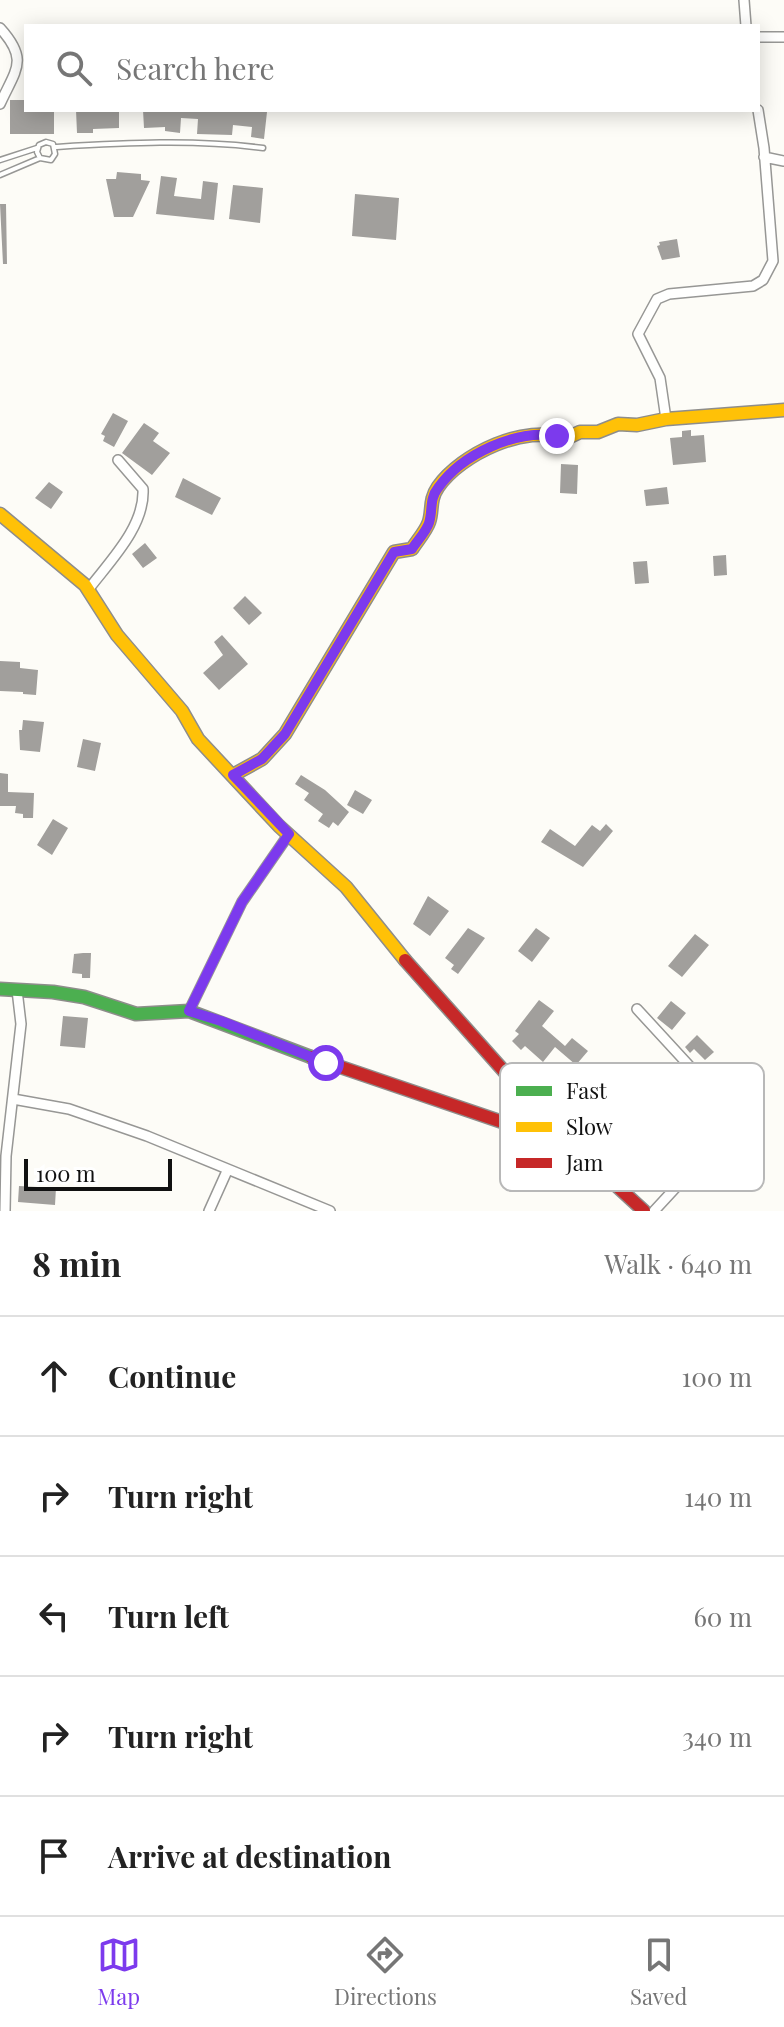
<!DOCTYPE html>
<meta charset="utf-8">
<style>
:root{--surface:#fff;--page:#f2f2f2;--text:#222;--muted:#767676;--line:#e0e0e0;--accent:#7c3aed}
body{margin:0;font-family:"Playfair Display",serif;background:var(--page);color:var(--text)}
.scale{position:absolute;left:24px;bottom:20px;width:148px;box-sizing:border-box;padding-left:8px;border:4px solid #111;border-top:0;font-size:22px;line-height:28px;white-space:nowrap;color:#111;-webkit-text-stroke:6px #fff;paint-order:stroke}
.stop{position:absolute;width:24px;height:24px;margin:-18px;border:6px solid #7c3aed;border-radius:50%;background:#fff}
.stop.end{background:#7c3aed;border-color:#fff;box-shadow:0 2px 8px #0008}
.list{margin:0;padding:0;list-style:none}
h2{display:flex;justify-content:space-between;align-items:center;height:104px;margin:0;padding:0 32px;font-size:34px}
h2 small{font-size:26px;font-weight:400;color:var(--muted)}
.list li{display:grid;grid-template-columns:52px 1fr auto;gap:24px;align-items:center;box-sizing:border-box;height:120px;padding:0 32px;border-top:2px solid var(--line)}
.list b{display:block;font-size:30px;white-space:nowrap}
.list em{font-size:26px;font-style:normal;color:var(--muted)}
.icon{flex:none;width:44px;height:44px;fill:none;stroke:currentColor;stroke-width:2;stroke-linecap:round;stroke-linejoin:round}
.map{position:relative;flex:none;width:784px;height:1211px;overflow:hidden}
.search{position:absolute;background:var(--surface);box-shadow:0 4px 20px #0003;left:24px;right:24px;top:24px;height:88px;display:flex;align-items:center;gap:20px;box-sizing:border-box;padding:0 28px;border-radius:0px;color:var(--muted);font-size:30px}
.sheet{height:704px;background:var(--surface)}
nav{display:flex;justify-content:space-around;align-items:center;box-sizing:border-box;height:112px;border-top:2px solid var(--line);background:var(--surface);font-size:22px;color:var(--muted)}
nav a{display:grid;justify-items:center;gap:4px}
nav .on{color:var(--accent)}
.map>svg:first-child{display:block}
.building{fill:#a19f9c}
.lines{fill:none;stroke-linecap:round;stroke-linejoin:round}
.lane-casing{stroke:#979795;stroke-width:7}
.street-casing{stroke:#979795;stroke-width:12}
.fast-casing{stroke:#8e8d8b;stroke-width:15}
.slow-casing{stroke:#8e8d8b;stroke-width:15}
.jam-casing{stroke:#8e8d8b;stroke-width:15}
.lane{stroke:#fffffe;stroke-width:4}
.street{stroke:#fffffe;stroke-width:9}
.fast{stroke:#4caf50;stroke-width:12}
.slow{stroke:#ffc107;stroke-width:12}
.jam{stroke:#c62828;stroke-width:12}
.route{stroke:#7c3aed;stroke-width:10}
.key{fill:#fff;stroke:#b8b8b8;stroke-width:2}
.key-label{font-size:22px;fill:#111}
</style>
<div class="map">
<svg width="784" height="1211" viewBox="0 0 784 1211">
<rect width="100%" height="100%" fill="#fdfcf7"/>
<path class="building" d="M10,100H26V110H54V134H10Z
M76,110H119V128L93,129V133H77Z
M143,110L267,112L264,139L251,137L252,127L233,125L232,135L197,134L198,119L181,118L180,133L165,131V127L144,128Z
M117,172L141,174V180L150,181L133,217H114L106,179H116Z
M161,176L177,178L174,196L201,199L203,181L218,183L214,220L156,214Z
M233,185L263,188L260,223L229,219Z
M355,194L399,198L396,240L352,236Z
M0,204H6L7,264H3Z
M677,239L680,257L662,260L657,246L660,245L659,242Z
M113,413L128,421L114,447L103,441L105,436L101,434Z
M144,423L159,433L153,441L170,453L152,475L122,453Z
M691,430V436L704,435L706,462L673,465L670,438L682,437V431Z
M561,464L578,465L577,494L560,493Z
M183,478L221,498L212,515L175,497Z
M49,482L63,492L51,509L35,498Z
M667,487L669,504L646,506L644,490Z
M145,543L157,558L143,568L132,554Z
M726,555L727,575L714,576L713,556Z
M647,561L649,583L635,584L633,562Z
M245,596L262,613L249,625L233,608Z
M222,635L248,664L219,690L203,673L223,655L214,642Z
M0,661L20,662V668L38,670L36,695L23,694V692L0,691Z
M23,720L44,722L40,752L20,750L19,730H22Z
M83,739L101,743L95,771L77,767Z
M0,773L8,774V792L34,793L33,818H23V814L15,813L16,806H0Z
M301,775L325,790L349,812L338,826L333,822L329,828L318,821L323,814L304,800L309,793L295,784Z
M355,790L372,800L363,814L347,805Z
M53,819L68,828L52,855L37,845Z
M606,824L613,831L583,867L541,842L550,829L575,846L592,825L600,831Z
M428,896L449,911L430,936L413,924Z
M468,928L485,938L458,974L451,969L454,965L445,958Z
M536,928L550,938L532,962L518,951Z
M695,934L709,945L682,977L668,966Z
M83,953H91L90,978H82V974L72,973L74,954Z
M539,1000L554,1011L542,1026L565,1046L572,1038L588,1051L576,1065L555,1047L543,1062L525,1046L521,1050L512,1041L519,1034L515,1031Z
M671,1001L686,1013L672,1030L657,1018Z
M63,1016L88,1018L85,1048L60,1046Z
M697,1035L714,1052L705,1060L694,1049L690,1053L685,1047Z
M19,1186L56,1188L55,1205L18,1202Z"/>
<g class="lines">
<g class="lane-casing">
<path id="lane" d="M55,147C125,143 193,139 263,148
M0,160L37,148
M0,175L40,158L51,160L55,154L53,144L46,142L39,145L37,152L40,158"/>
</g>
<g class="street-casing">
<path id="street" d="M744,0L746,26
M0,28C29,60 16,69 0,104
M758,37H784
M764,157L784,161
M666,419L660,378L638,334L657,299L669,294L753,286L763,280L773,261L764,148L758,110
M88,590C109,562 145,527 143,489L118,460
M637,1009L706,1084L732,1120L716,1144L654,1211
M189,1011L242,902L289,834
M13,1099L69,1109L147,1136L330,1211
M5,1211L6,1156L21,1024L17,990
M209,1211L227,1171"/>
</g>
<g class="fast-casing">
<path id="fast" d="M0,989L53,992L84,997L136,1014L189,1011L311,1057"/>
</g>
<g class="slow-casing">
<path id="slow" d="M0,514L85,585L117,635L182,711L198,739L279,826L346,887L405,960
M233,775L262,759L285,734L394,552L412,549C417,541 426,531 429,522C433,510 429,500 438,487C461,454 526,423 565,439L580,432H598L618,424L637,425L666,419L784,410"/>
</g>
<g class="jam-casing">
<path id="jam" d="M405,960L559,1133L644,1211
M311,1057L567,1144"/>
</g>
<use href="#lane" class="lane"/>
<use href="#street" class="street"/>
<use href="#fast" class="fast"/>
<use href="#slow" class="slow"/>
<use href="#jam" class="jam"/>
</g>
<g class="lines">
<path class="route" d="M326,1063L221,1021L189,1011L242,902L289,834L233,775L262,759L285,734L394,552L412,549C417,541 426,532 429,523C433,511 429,499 438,488C462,454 516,429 557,436"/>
</g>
<rect x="500" y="1063" width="264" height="128" rx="12" class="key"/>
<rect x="516" y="1086" width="36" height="10" fill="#4caf50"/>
<rect x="516" y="1122" width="36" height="10" fill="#ffc107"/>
<rect x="516" y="1158" width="36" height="10" fill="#c62828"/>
<g class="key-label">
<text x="566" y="1099">Fast</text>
<text x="566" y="1135">Slow</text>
<text x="566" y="1171">Jam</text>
</g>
</svg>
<div class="scale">100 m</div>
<div class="stop" style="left:326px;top:1063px"></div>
<div class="stop end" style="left:557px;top:436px"></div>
<div class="search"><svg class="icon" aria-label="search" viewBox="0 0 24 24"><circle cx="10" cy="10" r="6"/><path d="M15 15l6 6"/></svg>Search here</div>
</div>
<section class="sheet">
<h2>8 min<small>Walk · 640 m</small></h2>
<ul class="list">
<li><svg class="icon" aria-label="ahead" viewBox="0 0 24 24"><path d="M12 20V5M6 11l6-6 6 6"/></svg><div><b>Continue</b></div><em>100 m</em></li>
<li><svg class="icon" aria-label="right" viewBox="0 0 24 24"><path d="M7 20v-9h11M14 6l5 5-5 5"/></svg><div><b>Turn right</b></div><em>140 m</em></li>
<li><svg class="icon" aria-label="left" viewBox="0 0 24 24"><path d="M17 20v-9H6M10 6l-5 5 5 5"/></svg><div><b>Turn left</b></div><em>60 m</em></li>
<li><svg class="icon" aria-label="right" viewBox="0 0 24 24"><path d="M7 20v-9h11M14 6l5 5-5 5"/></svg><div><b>Turn right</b></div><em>340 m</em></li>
<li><svg class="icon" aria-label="arrive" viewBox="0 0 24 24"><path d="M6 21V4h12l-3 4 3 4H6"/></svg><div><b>Arrive at destination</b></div></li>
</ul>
</section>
<nav>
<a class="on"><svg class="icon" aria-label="map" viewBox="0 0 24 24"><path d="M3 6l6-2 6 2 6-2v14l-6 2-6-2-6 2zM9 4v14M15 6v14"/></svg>Map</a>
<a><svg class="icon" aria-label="directions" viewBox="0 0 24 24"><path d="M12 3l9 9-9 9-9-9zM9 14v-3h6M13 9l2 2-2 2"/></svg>Directions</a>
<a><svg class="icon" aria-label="saved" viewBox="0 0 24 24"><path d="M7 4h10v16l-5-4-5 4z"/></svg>Saved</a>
</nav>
